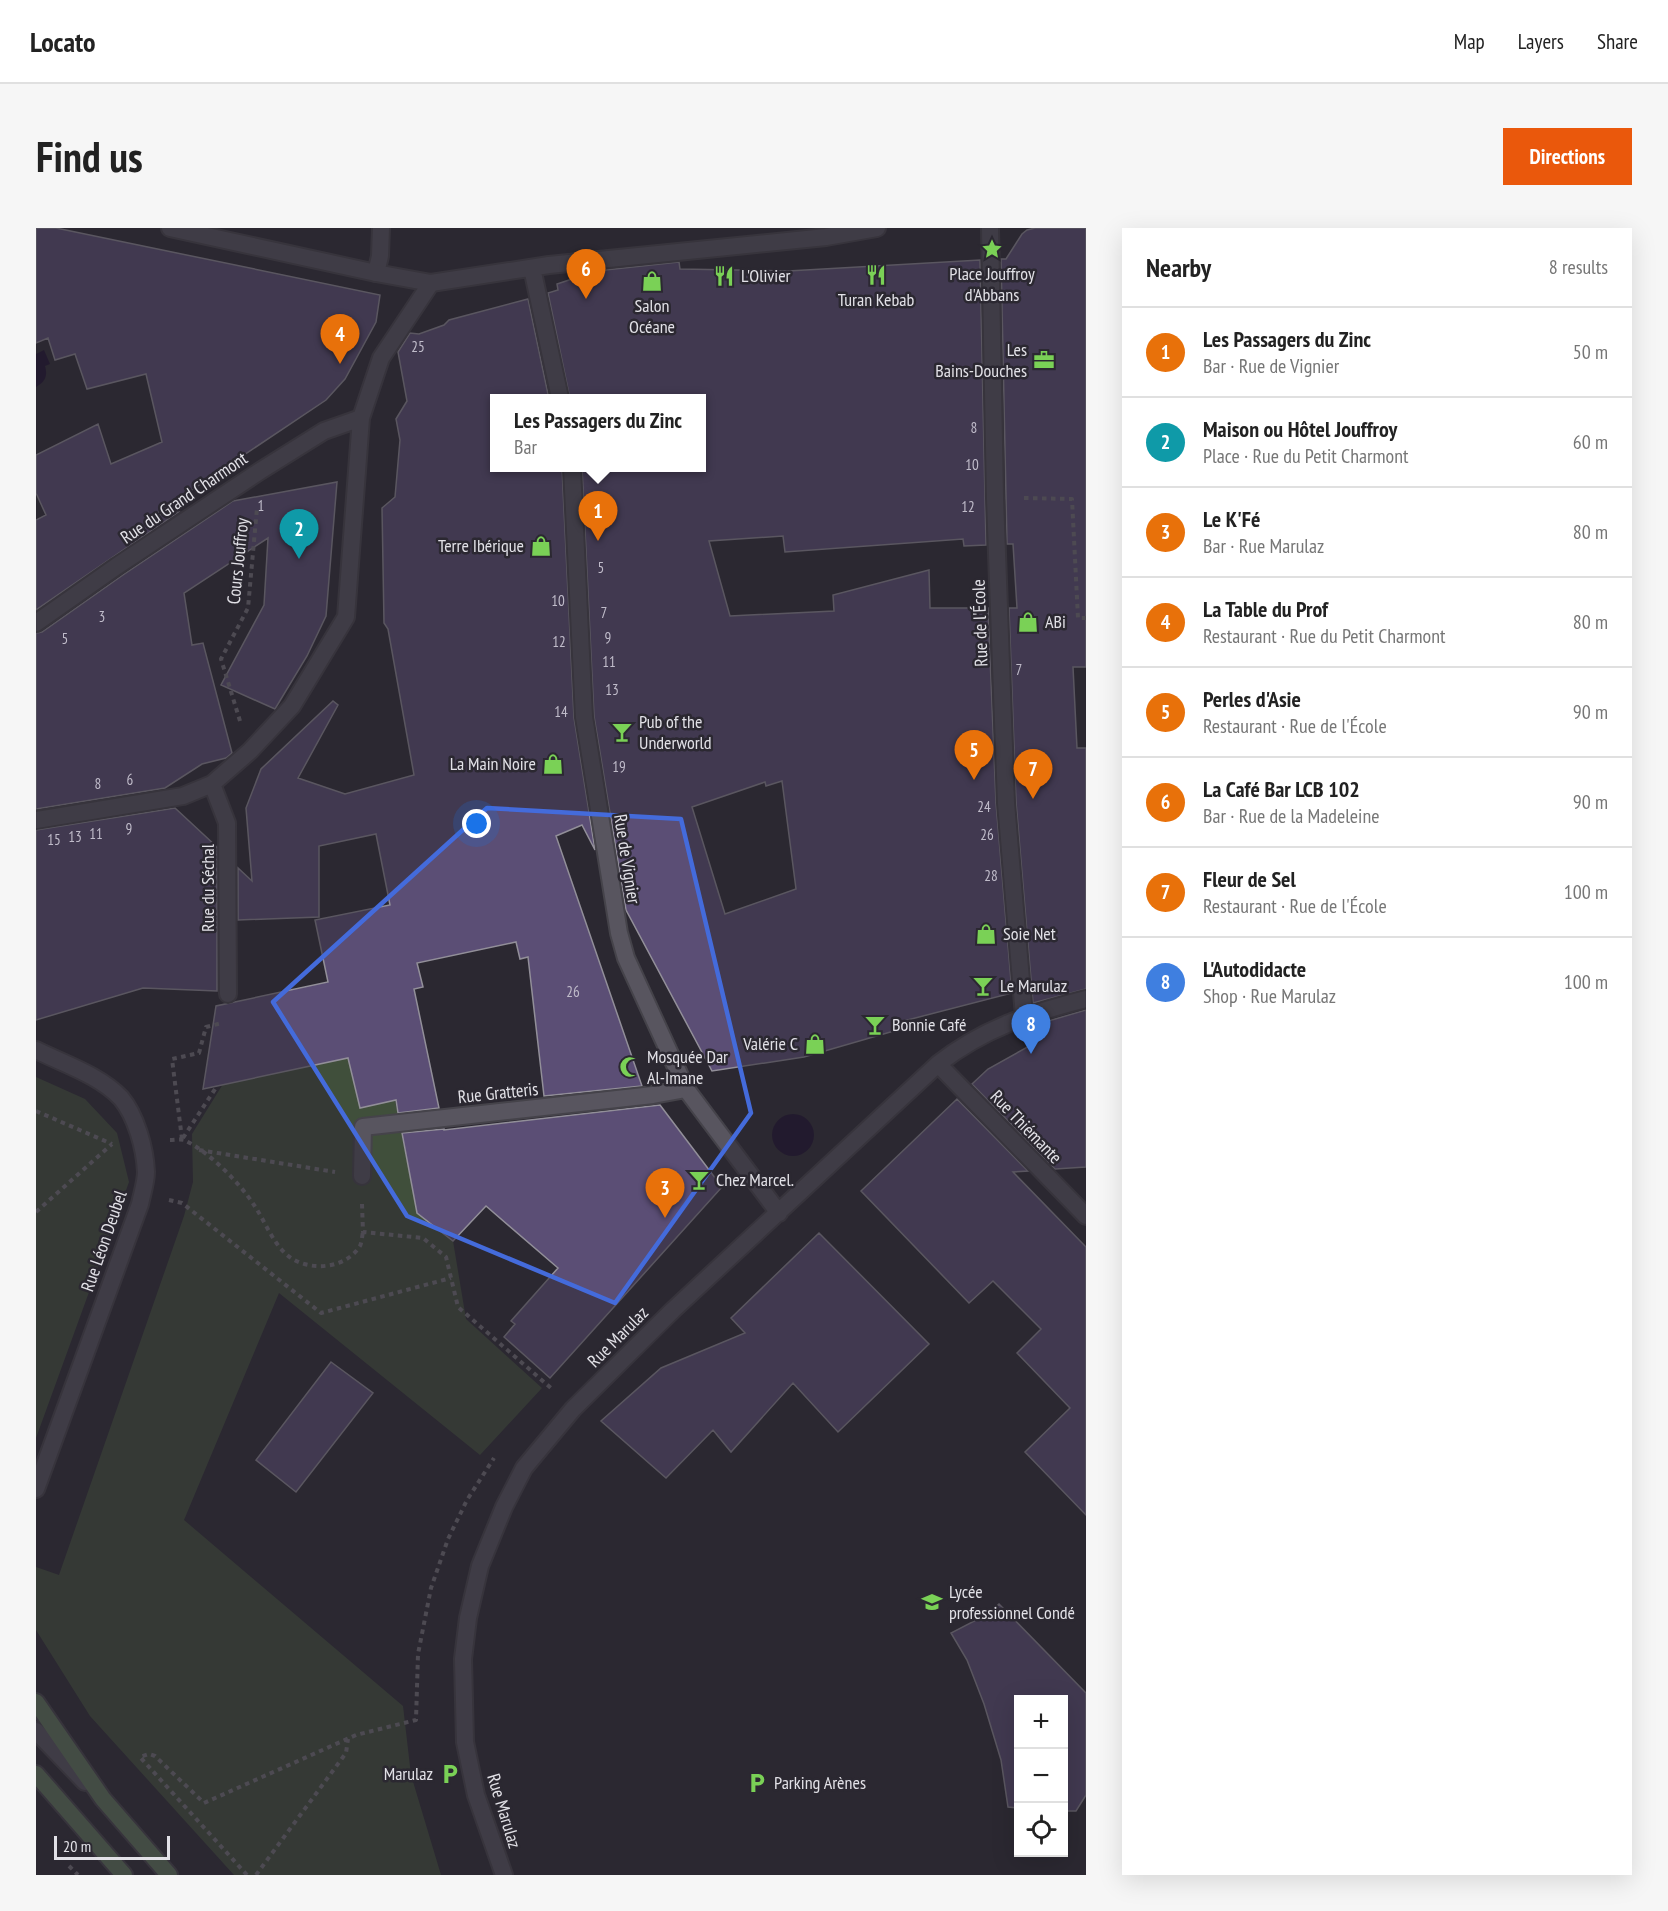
<!DOCTYPE html>
<meta charset="utf-8">
<style>
:root{--surface:#fff;--page:#f6f6f6;--text:#222;--muted:#767676;--line:#e0e0e0;--accent:#ea580c}
body{margin:0;font-family:"PT Sans Narrow",sans-serif;background:var(--page);color:var(--text)}
.controls{position:absolute;right:18px;bottom:18px;display:grid;overflow:hidden;border-radius:0px;box-shadow:0 6px 24px #0002}
.controls button{width:54px;height:54px;display:grid;place-items:center;padding:0;border:0;border-bottom:2px solid var(--line);background:var(--surface);color:var(--text);font:30px sans-serif}
.scale{position:absolute;left:18px;bottom:15px;width:116px;box-sizing:border-box;padding-left:6px;border:3px solid #e2e1e7;border-top:0;font-size:16px;line-height:21px;white-space:nowrap;color:#e2e1e7;-webkit-text-stroke:4px #2b2831;paint-order:stroke}
.you{position:absolute;left:441px;top:596px;width:21px;height:21px;margin:-15px;border:4px solid #fff;border-radius:50%;background:#1a73e8;box-shadow:0 0 0 9px #1a73e833}
.badge{display:grid;place-items:center;width:39px;height:39px;border-radius:50%;background:var(--accent);color:#fff;font-size:20px;font-weight:700}
.pin{position:absolute;translate:-50% -50px;filter:drop-shadow(0 2px 3px #0008)}
.pin::after{content:'';position:absolute;top:32px;width:21px;height:18px;background:inherit;clip-path:polygon(0 0,100% 0,50% 100%)}
.popup{position:absolute;left:454px;top:166px;width:216px;height:78px;box-sizing:border-box;display:grid;place-content:center;border-radius:0px;background:var(--surface);filter:drop-shadow(0 2px 4px #0005);font-size:20px;white-space:nowrap;color:var(--muted)}
.popup b{font-size:22px;color:var(--text)}
.popup::after{content:'';position:absolute;left:50%;top:100%;margin-left:-12px;border:12px solid transparent;border-top-color:var(--surface)}
.list{margin:0;padding:0;list-style:none}
h2{display:flex;justify-content:space-between;align-items:center;height:78px;margin:0;padding:0 24px;font-size:26px}
h2 small{font-size:20px;font-weight:400;color:var(--muted)}
.list li{display:grid;grid-template-columns:39px 1fr auto;gap:18px;align-items:center;box-sizing:border-box;height:90px;padding:0 24px;border-top:2px solid var(--line)}
.list b{display:block;font-size:22px;white-space:nowrap}
.list p{margin:0;font-size:20px;white-space:nowrap;color:var(--muted)}
.list em{font-size:20px;font-style:normal;color:var(--muted)}
.icon{flex:none;width:33px;height:33px;fill:none;stroke:currentColor;stroke-width:2;stroke-linecap:round;stroke-linejoin:round}
.map{position:relative;flex:none;width:1050px;height:1647px;overflow:hidden;border-radius:0px}
header{display:flex;align-items:center;gap:36px;box-sizing:border-box;height:84px;padding:0 30px;background:var(--surface);border-bottom:2px solid var(--line)}
header strong{font-size:28px}
nav{display:flex;gap:33px;margin-inline-start:auto;font-size:21px}
.intro{display:flex;align-items:center;justify-content:space-between;box-sizing:border-box;height:144px;padding:0 36px}
h1{margin:0;font-size:42px}
.button{padding:15px 27px;border-radius:0px;background:var(--accent);color:#fff;font-size:21px;font-weight:700}
main{display:flex;gap:36px;padding:0 36px}
aside{flex:1;background:var(--surface);border-radius:0px;box-shadow:0 6px 24px #0002}
.map>svg:first-child{display:block}
.green{fill:#404f3b}
.water{fill:#180b2b}
.building{fill:#5b4e75;stroke:#928f99;stroke-width:1.5;fill-rule:evenodd}
.lines{fill:none;stroke-linecap:round;stroke-linejoin:round}
.pedestrian-casing{stroke:#45434a;stroke-width:20}
.minor-casing{stroke:#45434a;stroke-width:20}
.secondary-casing{stroke:#45434a;stroke-width:20}
.path{stroke:#76747b;stroke-width:4;stroke-dasharray:4.5 4.5;stroke-linecap:butt}
.pedestrian{stroke:#58555f;stroke-width:16}
.minor{stroke:#58555f;stroke-width:16}
.secondary{stroke:#61785c;stroke-width:16}
.marked{fill:none;stroke:#446bdb;stroke-width:4.5;stroke-linejoin:round}
.labels{text-anchor:middle;stroke-width:5;stroke-linejoin:round;paint-order:stroke}
.number-label{font-size:15px;fill:#c0bcca}
.poi-label{font-size:18px;fill:#e2e1e7;stroke:#2b2831;text-anchor:start}
.street-label{font-size:18px;fill:#e2e1e7;stroke:#2b2831}
</style>
<header>
<strong>Locato</strong>
<nav><a>Map</a><a>Layers</a><a>Share</a></nav>
</header>
<div class="intro"><h1>Find us</h1><a class="button">Directions</a></div>
<main>
<div class="map">
<svg width="1050" height="1647" viewBox="0 0 1050 1647">
<rect width="100%" height="100%" fill="#2b2831"/>
<path class="green" d="M312,830L324,880L359,872L381,984L417,1013L430,1091L506,1160L444,1227L243,1065L148,1292L367,1478L375,1547L405,1647H198L54,1488L0,1402V1339L23,1347L148,988L157,954L156,906L187,856Z
M0,849L49,871L81,905L93,954L0,1210Z"/>
<path class="water" d="M8,122L14,136L9,138C12,148 9,154 0,159V126Z
M736 907a21 21 0 1 1 42 0a21 21 0 1 1-42 0Z"/>
<path class="building" d="M0,0H20L344,67L340,94L309,151L290,172L117,288L144,283L0,382V292L10,287L0,265V227L62,196L75,236L126,214L110,146L51,161L39,126L19,132L12,110L0,115Z
M999,0H1050V439H1037L1041,520H1050V761L997,775L980,574L973,380H981L977,316H971L965,31H970L986,6L991,2Z
M944,32L950,317L928,318L927,311L749,324L747,308L673,313L694,388L798,383L797,367L893,342L894,380H952L960,575L976,765L856,796L858,803L768,829L676,843L590,682L558,488L546,240H666V171H534L512,65L522,62L521,56L560,43L643,34L644,41L752,43ZM746,553L760,661L689,686L656,579L729,554L730,558Z
M492,71L513,171H459V240H526L538,490L559,622L546,597L520,608L606,858L508,868L492,729L484,731L480,714L381,735L387,759L378,761L403,880L362,885L360,872L324,880L312,830L167,861L180,778L292,754L279,692L354,677L340,606L283,618V689L202,692V640L216,653L210,580L225,541L297,473L302,477L262,550L309,566L378,547L352,401L348,395L346,280L359,269L364,212L360,191L371,173L362,124L374,105L383,106L408,97L413,92Z
M301,254L290,388L271,428L239,481L185,457L228,377L232,310L148,365L156,417L167,415L196,525L190,530L166,536L129,560L0,581V405L6,404L87,347L197,273Z
M139,580L181,619V763L107,760L0,792V602Z
M1050,782V939L1019,941L936,856L952,841L1006,811L1002,796Z
M921,871L992,943L977,944L1050,1019V1287L989,1224L1034,1180L981,1125L1005,1101L957,1053L933,1075L825,963Z
M624,877L686,959L514,1150L468,1109L479,1096L475,1093L522,1040L450,978L417,1013L381,985L366,905L408,901V902Z
M783,1005L893,1116L802,1204L757,1155L695,1224L677,1202L630,1250L565,1193L625,1140L709,1105L695,1090Z
M295,1134L337,1165L260,1264L220,1232Z
M963,1376L1050,1465V1567L1040,1583H1028V1472H982V1580L972,1579L965,1532L948,1476L931,1432L915,1405L952,1386Z"/>
<g class="lines">
<g class="pedestrian-casing">
<path id="pedestrian" d="M340,45L344,28L345,0"/>
</g>
<g class="minor-casing">
<path id="minor" d="M134,0L340,45L395,55L513,37L790,9L841,0
M954,0L959,270L970,575L988,788
M496,40L524,170
M536,240L548,489L583,705L590,730L650,861L743,985
M0,395L81,338L224,243L288,203L325,190
M176,556L191,595L192,766
M0,592L147,568L176,556L214,523L256,478L310,389L325,190L345,130L395,55
M0,822C28,836 63,847 85,870C100,888 109,920 110,944C110,954 106,966 104,976L0,1261
M902,836L1050,988
M326,948L327,899L617,867L650,861
M0,1503L49,1554
M468,1647L440,1567L429,1514L427,1431L432,1390L444,1338L468,1279L488,1240L537,1181L637,1082L902,836C948,800 995,785 1050,771"/>
</g>
<g class="secondary-casing">
<path id="secondary" d="M0,1474L67,1571L133,1647
M0,1546L88,1647"/>
</g>
<path class="path" d="M988,270L1036,271L1042,390H1050
M204,493L185,431L212,380L221,280
M0,883L76,916
M147,910L181,858
M146,911L136,831L163,825L170,799L186,795
M134,912C139,912 144,911 148,912C172,923 204,955 218,977C229,993 236,1014 251,1027C271,1044 309,1042 324,1018C326,1014 326,1008 327,1004
M163,922L299,944
M133,972L146,975L285,1085L415,1050
M326,976L327,1004L387,1010L410,1029L422,1079L516,1161
M0,984L76,916
M33,1638L42,1647
M211,1647L104,1529L113,1526L119,1528L168,1575L320,1507L380,1492L382,1426L395,1360L412,1311L431,1272L458,1230
M220,1647L310,1525L312,1511"/>
<use href="#pedestrian" class="pedestrian"/>
<use href="#minor" class="minor"/>
<use href="#secondary" class="secondary"/>
</g>
<path d="M0 0H1050V1647H0ZM451,580L645,591L715,885L579,1075L371,988L237,774Z" fill="#2b2831" fill-opacity=".55" fill-rule="evenodd"/>
<path class="marked" d="M451,580L645,591L715,885L579,1075L371,988L237,774Z"/>
<defs>
<g id="sight-bare" transform="scale(1.62)"><path d="M0-6L1.8-2.2L6-1.7L2.9 1.2L3.7 5.4L0 3.3L-3.7 5.4L-2.9 1.2L-6-1.7L-1.8-2.2Z" fill="#7ad156" stroke="#2b2831" stroke-width="2.5" paint-order="stroke"/></g>
<g id="restaurant-bare" transform="scale(1.62)"><path d="M-5-6h1v4h1v-4h1v4h1v-4h1v5L-1.5 .5V6h-2V.5L-5-1ZM5-6V6H3V1.5H1.5Q1.5-4 5-6Z" fill="#7ad156" stroke="#2b2831" stroke-width="2.5" paint-order="stroke"/></g>
<g id="shop-bare" transform="scale(1.62)"><path d="M-5-2.5h2.3a2.7 3.5 0 0 1 5.4 0H5L5.5 6h-11ZM-1.5-2.5h3a1.5 2.3 0 0 0-3 0Z" fill="#7ad156" stroke="#2b2831" stroke-width="2.5" paint-order="stroke"/></g>
<g id="office-bare" transform="scale(1.62)"><path d="M-6-3h4V-5.5h4V-3h4V5H-6ZM-1-4.5V-3h2v-1.5ZM-6 0V1H6V0Z" fill="#7ad156" stroke="#2b2831" stroke-width="2.5" paint-order="stroke"/></g>
<g id="bar-bare" transform="scale(1.62)"><path d="M-6-5H6L.8 .8V4.5H3.5V6h-7V4.5H-.8V.8Z" fill="#7ad156" stroke="#2b2831" stroke-width="2.5" paint-order="stroke"/></g>
<g id="mosque-bare" transform="scale(1.62)"><path d="M3.5-4.9A6 6 0 1 0 3.5 4.9A5 5 0 1 1 3.5-4.9Z" fill="#7ad156" stroke="#2b2831" stroke-width="2.5" paint-order="stroke"/></g>
<g id="school-bare" transform="scale(1.62)"><path d="M0-5L7-2L0 1L-7-2ZM-4 1L0 2.5L4 1V4Q0 6-4 4Z" fill="#7ad156" stroke="#2b2831" stroke-width="2.5" paint-order="stroke"/></g>
<g id="parking-bare" transform="scale(1.62)"><path d="M-3.5-5.5H1a3.5 3.5 0 0 1 0 7H-1V5.5H-3.5ZM-1-3.4V-.6H.8a1.4 1.4 0 0 0 0-2.8Z" fill="#7ad156" stroke="#2b2831" stroke-width="2.5" paint-order="stroke"/></g>
</defs>
<g fill-rule="evenodd">
<use href="#sight-bare" x="956" y="21"/>
<use href="#restaurant-bare" x="840" y="47"/>
<use href="#restaurant-bare" x="688" y="48"/>
<use href="#shop-bare" x="616" y="53"/>
<use href="#office-bare" x="1008" y="132"/>
<use href="#shop-bare" x="505" y="318"/>
<use href="#shop-bare" x="992" y="394"/>
<use href="#bar-bare" x="586" y="504"/>
<use href="#shop-bare" x="517" y="536"/>
<use href="#shop-bare" x="950" y="706"/>
<use href="#bar-bare" x="947" y="758"/>
<use href="#bar-bare" x="839" y="797"/>
<use href="#shop-bare" x="779" y="816"/>
<use href="#mosque-bare" x="594" y="839"/>
<use href="#bar-bare" x="663" y="952"/>
<use href="#school-bare" x="896" y="1374"/>
<use href="#parking-bare" x="414" y="1546"/>
<use href="#parking-bare" x="721" y="1555"/>
</g>
<g class="labels">
<g class="number-label">
<text x="382" y="124">25</text>
<text x="938" y="205">8</text>
<text x="936" y="242">10</text>
<text x="225" y="283">1</text>
<text x="932" y="284">12</text>
<text x="565" y="345">5</text>
<text x="522" y="378">10</text>
<text x="568" y="390">7</text>
<text x="66" y="394">3</text>
<text x="572" y="415">9</text>
<text x="29" y="416">5</text>
<text x="523" y="419">12</text>
<text x="573" y="439">11</text>
<text x="983" y="447">7</text>
<text x="576" y="467">13</text>
<text x="525" y="489">14</text>
<text x="583" y="544">19</text>
<text x="94" y="557">6</text>
<text x="62" y="561">8</text>
<text x="948" y="584">24</text>
<text x="93" y="606">9</text>
<text x="60" y="611">11</text>
<text x="951" y="612">26</text>
<text x="39" y="614">13</text>
<text x="18" y="617">15</text>
<text x="955" y="653">28</text>
<text x="537" y="769">26</text>
</g>
<g class="poi-label">
<text x="956" y="52" text-anchor="middle">Place Jouffroy<tspan x="956" dy="21">d'Abbans</tspan></text>
<text x="705" y="54">L'Olivier</text>
<text x="840" y="78" text-anchor="middle">Turan Kebab</text>
<text x="616" y="84" text-anchor="middle">Salon<tspan x="616" dy="21">Océane</tspan></text>
<text x="991" y="128" text-anchor="end">Les<tspan x="991" dy="21">Bains-Douches</tspan></text>
<text x="488" y="324" text-anchor="end">Terre Ibérique</text>
<text x="1009" y="400">ABi</text>
<text x="603" y="500">Pub of the<tspan x="603" dy="21">Underworld</tspan></text>
<text x="500" y="542" text-anchor="end">La Main Noire</text>
<text x="967" y="712">Soie Net</text>
<text x="964" y="764">Le Marulaz</text>
<text x="856" y="803">Bonnie Café</text>
<text x="762" y="822" text-anchor="end">Valérie C</text>
<text x="611" y="835">Mosquée Dar<tspan x="611" dy="21">Al-Imane</tspan></text>
<text x="680" y="958">Chez Marcel.</text>
<text x="913" y="1370">Lycée<tspan x="913" dy="21">professionnel Condé</tspan></text>
<text x="397" y="1552" text-anchor="end">Marulaz</text>
<text x="738" y="1561">Parking Arènes</text>
</g>
<g class="street-label">
<text transform="translate(148 270) rotate(-34)" y="6">Rue du Grand Charmont</text>
<text transform="translate(202 333) rotate(-84)" y="6">Cours Jouffroy</text>
<text transform="translate(944 395) rotate(-92)" y="6">Rue de l'École</text>
<text transform="translate(591 631) rotate(81)" y="6">Rue de Vignier</text>
<text transform="translate(172 660) rotate(-90)" y="6">Rue du Séchal</text>
<text transform="translate(462 865) rotate(-6)" y="6">Rue Gratteris</text>
<text transform="translate(990 899) rotate(46)" y="6">Rue Thiémante</text>
<text transform="translate(68 1013) rotate(-71)" y="6">Rue Léon Deubel</text>
<text transform="translate(582 1109) rotate(-45)" y="6">Rue Marulaz</text>
<text transform="translate(468 1583) rotate(73)" y="6">Rue Marulaz</text>
</g>
</g>
</svg>
<div class="controls">
<button>+</button>
<button>−</button>
<button><svg class="icon" aria-label="locate" viewBox="0 0 24 24"><circle cx="12" cy="12" r="6"/><path d="M12 2v4M12 18v4M2 12h4M18 12h4"/></svg></button>
</div>
<div class="scale">20 m</div>
<div class="you"></div>
<div class="pin badge" style="left:562px;top:313px;background:#e8710a">1</div>
<div class="popup"><b>Les Passagers du Zinc</b>Bar</div>
<div class="pin badge" style="left:263px;top:331px;background:#0f9aa8">2</div>
<div class="pin badge" style="left:629px;top:990px;background:#e8710a">3</div>
<div class="pin badge" style="left:304px;top:136px;background:#e8710a">4</div>
<div class="pin badge" style="left:938px;top:552px;background:#e8710a">5</div>
<div class="pin badge" style="left:550px;top:71px;background:#e8710a">6</div>
<div class="pin badge" style="left:997px;top:571px;background:#e8710a">7</div>
<div class="pin badge" style="left:995px;top:826px;background:#3f7fe0">8</div>
</div>
<aside>
<h2>Nearby<small>8 results</small></h2>
<ul class="list">
<li><span class="badge" style="background:#e8710a">1</span><div><b>Les Passagers du Zinc</b><p>Bar · Rue de Vignier</p></div><em>50 m</em></li>
<li><span class="badge" style="background:#0f9aa8">2</span><div><b>Maison ou Hôtel Jouffroy</b><p>Place · Rue du Petit Charmont</p></div><em>60 m</em></li>
<li><span class="badge" style="background:#e8710a">3</span><div><b>Le K'Fé</b><p>Bar · Rue Marulaz</p></div><em>80 m</em></li>
<li><span class="badge" style="background:#e8710a">4</span><div><b>La Table du Prof</b><p>Restaurant · Rue du Petit Charmont</p></div><em>80 m</em></li>
<li><span class="badge" style="background:#e8710a">5</span><div><b>Perles d'Asie</b><p>Restaurant · Rue de l'École</p></div><em>90 m</em></li>
<li><span class="badge" style="background:#e8710a">6</span><div><b>La Café Bar LCB 102</b><p>Bar · Rue de la Madeleine</p></div><em>90 m</em></li>
<li><span class="badge" style="background:#e8710a">7</span><div><b>Fleur de Sel</b><p>Restaurant · Rue de l'École</p></div><em>100 m</em></li>
<li><span class="badge" style="background:#3f7fe0">8</span><div><b>L'Autodidacte</b><p>Shop · Rue Marulaz</p></div><em>100 m</em></li>
</ul>
</aside>
</main>
